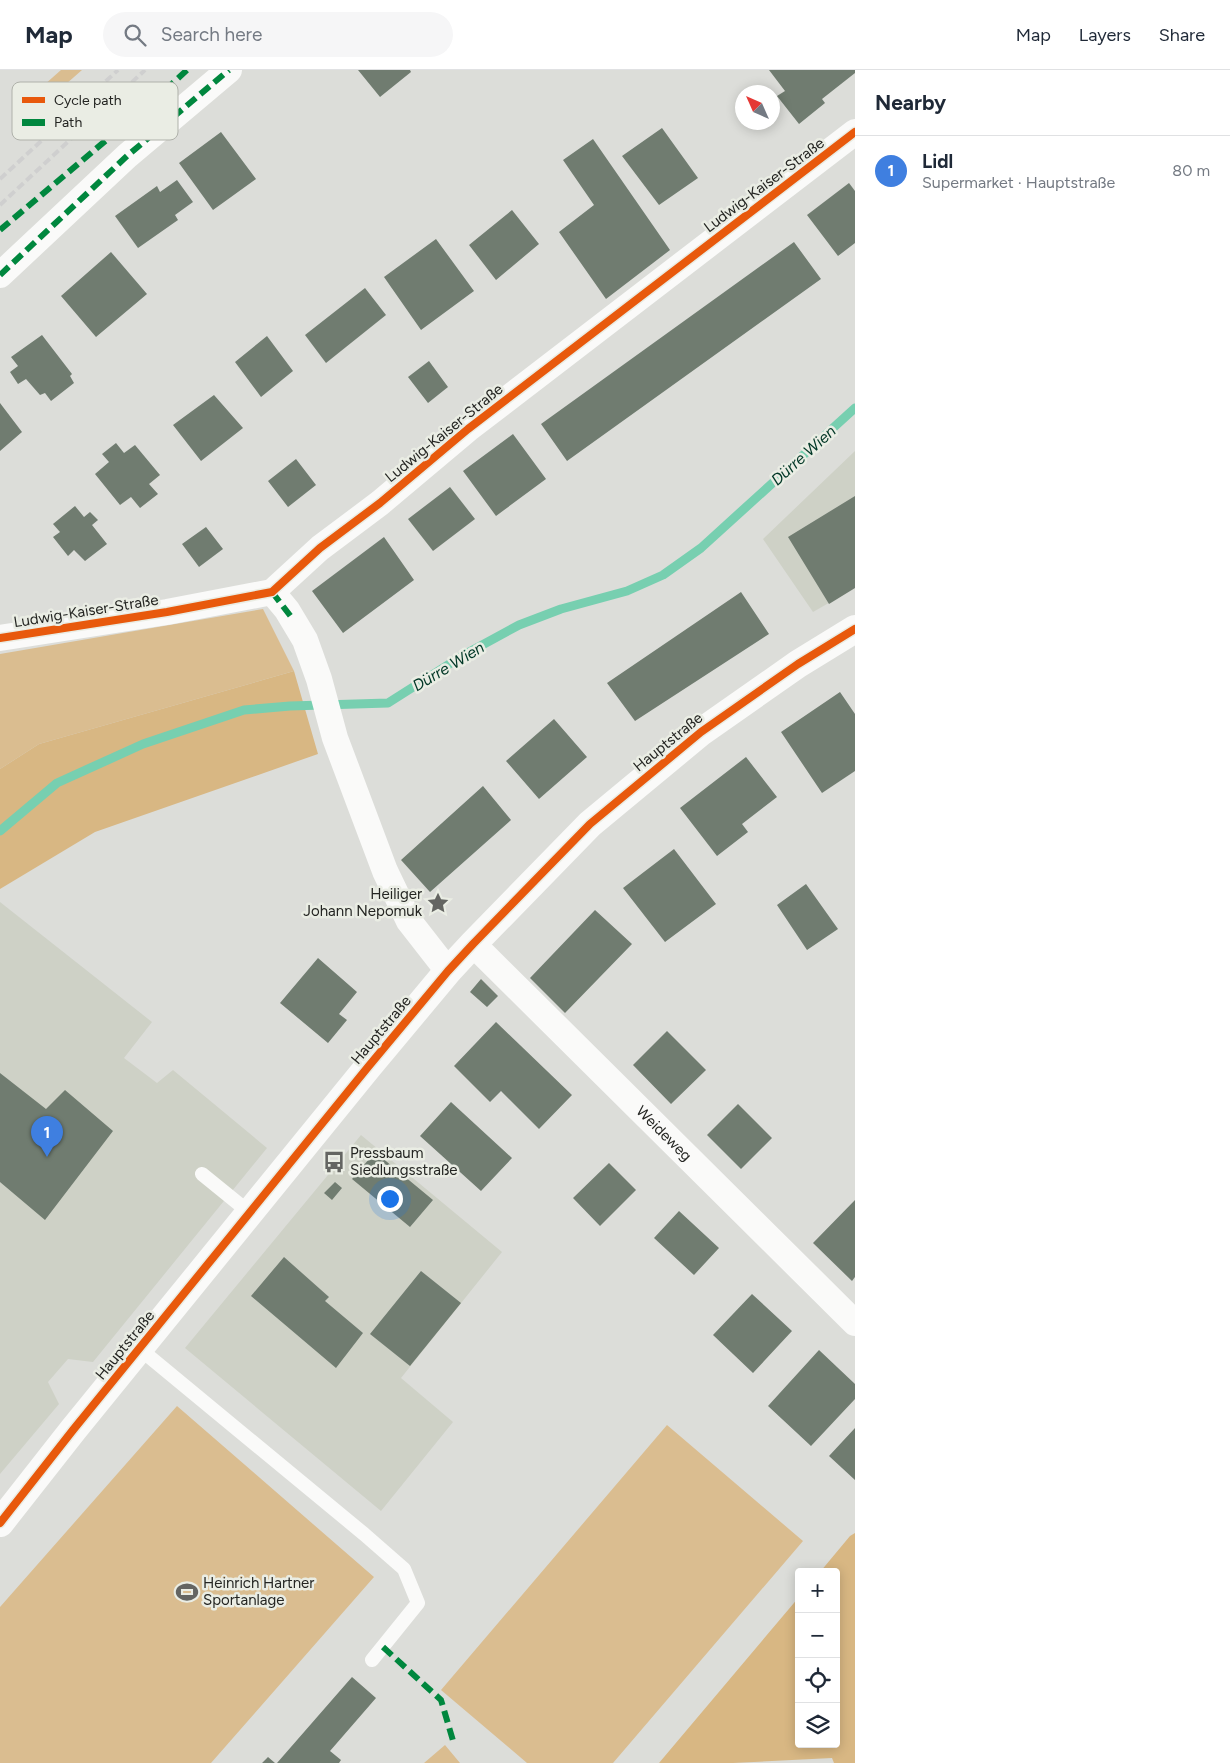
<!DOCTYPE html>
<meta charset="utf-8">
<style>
:root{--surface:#fff;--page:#f6f6f7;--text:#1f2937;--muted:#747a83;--line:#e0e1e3;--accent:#646562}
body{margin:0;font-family:Figtree,sans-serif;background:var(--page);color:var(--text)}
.controls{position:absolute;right:15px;bottom:15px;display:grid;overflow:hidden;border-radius:5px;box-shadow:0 2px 12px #0003}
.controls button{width:45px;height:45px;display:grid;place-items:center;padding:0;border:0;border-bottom:1px solid var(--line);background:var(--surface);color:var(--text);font:25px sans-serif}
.compass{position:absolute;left:735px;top:15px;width:45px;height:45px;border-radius:50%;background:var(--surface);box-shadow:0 2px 12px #0003;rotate:315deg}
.you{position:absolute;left:389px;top:1128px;width:18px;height:18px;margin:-12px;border:4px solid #fff;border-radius:50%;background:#1a73e8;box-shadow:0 0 0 8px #1a73e833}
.badge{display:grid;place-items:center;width:32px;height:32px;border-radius:50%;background:var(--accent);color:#fff;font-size:16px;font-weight:700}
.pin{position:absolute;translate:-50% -41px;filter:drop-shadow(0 1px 2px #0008)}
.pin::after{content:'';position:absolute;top:26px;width:18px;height:15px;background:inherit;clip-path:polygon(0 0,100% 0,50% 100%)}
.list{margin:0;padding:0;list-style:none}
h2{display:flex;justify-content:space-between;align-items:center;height:65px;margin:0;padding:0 20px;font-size:21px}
h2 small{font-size:16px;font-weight:400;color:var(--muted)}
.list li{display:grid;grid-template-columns:32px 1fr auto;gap:15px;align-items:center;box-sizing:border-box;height:70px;padding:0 20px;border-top:1px solid var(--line)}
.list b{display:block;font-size:19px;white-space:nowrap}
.list p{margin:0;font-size:16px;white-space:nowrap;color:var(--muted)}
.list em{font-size:16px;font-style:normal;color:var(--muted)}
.icon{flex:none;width:28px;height:28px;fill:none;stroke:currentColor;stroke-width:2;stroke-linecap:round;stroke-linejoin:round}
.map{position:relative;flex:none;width:855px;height:1693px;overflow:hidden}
header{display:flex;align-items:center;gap:30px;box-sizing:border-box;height:70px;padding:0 25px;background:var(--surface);border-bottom:1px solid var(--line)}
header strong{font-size:24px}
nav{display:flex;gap:28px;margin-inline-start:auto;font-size:18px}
.search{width:350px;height:45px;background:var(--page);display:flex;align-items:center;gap:12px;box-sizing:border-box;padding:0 18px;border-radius:28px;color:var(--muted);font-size:19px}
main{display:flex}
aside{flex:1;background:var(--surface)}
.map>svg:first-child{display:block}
.built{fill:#ced1c6}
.green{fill:#dabd90}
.forest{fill:#d8b783}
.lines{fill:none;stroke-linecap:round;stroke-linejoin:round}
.stream{stroke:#77cfb0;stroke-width:9}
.building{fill:#707c70}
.lane{stroke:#fafaf9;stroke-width:14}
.street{stroke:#fafaf9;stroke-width:26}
.primary{stroke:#fafaf9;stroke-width:28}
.rail{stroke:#cfcfcf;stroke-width:4;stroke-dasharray:8 4;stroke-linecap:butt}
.quiet{stroke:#00873e;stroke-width:6;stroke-dasharray:12 6;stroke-linecap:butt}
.cycleway-casing{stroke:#eaede4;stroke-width:11}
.cycleway{stroke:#e8590c;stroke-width:8}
.labels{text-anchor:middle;stroke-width:5;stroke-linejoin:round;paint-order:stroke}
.street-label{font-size:15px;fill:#242522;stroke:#eaede4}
.poi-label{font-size:15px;fill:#242522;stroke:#eaede4;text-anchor:start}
.water-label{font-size:16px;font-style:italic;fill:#003726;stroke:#eaede4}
.key{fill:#eaede4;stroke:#afb1aa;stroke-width:1}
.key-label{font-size:14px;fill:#242522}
</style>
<header>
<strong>Map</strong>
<div class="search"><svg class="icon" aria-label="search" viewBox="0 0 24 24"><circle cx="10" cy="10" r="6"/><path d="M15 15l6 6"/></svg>Search here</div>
<nav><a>Map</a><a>Layers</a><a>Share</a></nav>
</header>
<main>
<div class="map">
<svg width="855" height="1693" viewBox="0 0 855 1693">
<rect width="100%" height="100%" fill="#dcddd9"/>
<path class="built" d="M855,381V518L813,542L763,469Z
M0,832L152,952L124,988L157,1013L173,1000L267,1078L93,1292L68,1289L48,1312L59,1334L0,1404Z
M361,1065L502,1182L401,1308L453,1352L381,1441L185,1278Z"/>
<path class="green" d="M61,0H82L25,50L18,38Z
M263,539L294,601L39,674L0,699V584Z
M177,1336L374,1507L211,1693H0V1537Z
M667,1355L803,1471L613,1693H527L441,1620Z
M445,1675L460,1693H424Z"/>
<path class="forest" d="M294,601L318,684L95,762L0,819V699L39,674Z
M855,1463V1693H834L832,1688L733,1693H659L799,1527V1674H836V1502H820L850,1466Z"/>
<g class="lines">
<path class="stream" d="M0,761L57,713L143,674L244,640L290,636L388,633L462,586L519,555L561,539L627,521L663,505L701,478L855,338"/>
</g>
<path class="building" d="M358,0H410L411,2L380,27Z
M769,0H855V3L822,29L825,33L799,54L777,26L785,21Z
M662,58L698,108L659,135L622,86Z
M221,62L256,109L213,140L179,93Z
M593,69L670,180L606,229L559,162L594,135L563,90Z
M177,110L193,132L175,145L178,150L138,178L115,146L157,116L160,122Z
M849,113L855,121V173L838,186L807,145Z
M512,140L539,174L496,210L469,175Z
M436,169L474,221L421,260L384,207Z
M794,172L821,209L567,391L541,354Z
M111,182L147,224L96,267L61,226Z
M365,218L386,245L326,293L305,265Z
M42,265L72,304L70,306L74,313L51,331L45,323L40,325L26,309L18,314L10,302L18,296L11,287Z
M267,266L293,301L261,327L235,292Z
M429,291L448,317L428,333L408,307Z
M214,325L243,358L201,391L173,355Z
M0,333L22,362L0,381Z
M513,364L546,409L496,446L463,401Z
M116,373L124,383L135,375L160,405L149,414L158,424L140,438L131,427L120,435L95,404L109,392L102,384Z
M296,389L316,415L288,437L268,411Z
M450,417L475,449L433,481L408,449Z
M855,426V518L829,534L788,467Z
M75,436L84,447L90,442L98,450L92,455L107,474L85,491L74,480L68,486L53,467L60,462L53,454Z
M206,457L223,479L199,497L182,474Z
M384,467L414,510L343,563L312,521Z
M741,522L769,564L635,651L607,613Z
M840,622L855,644V701L822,723L781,662Z
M554,649L587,687L539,729L506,691Z
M746,687L777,727L742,754L748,762L717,786L680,738Z
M483,716L511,750L430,822L401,790Z
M674,779L716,834L665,872L623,818Z
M806,814L838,859L807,880L777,835Z
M595,840L632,874L565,943L530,908Z
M318,888L357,922L339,944L347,950L328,973L280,933Z
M481,909L498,926L487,937L470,922Z
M496,952L572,1025L539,1059L501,1021L490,1032L454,996Z
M667,961L706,1000L671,1034L633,995Z
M0,1003L46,1039L65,1020L113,1061L45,1150L0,1112Z
M451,1032L512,1088L481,1121L420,1066Z
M738,1034L772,1068L741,1099L707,1065Z
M375,1082L433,1130L410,1157L352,1109Z
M609,1093L636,1120L600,1156L573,1128Z
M335,1112L342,1118L332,1130L324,1123Z
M855,1130V1207L852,1211L813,1173Z
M679,1141L719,1178L694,1205L654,1168Z
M284,1187L329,1227L325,1231L363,1263L336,1298L251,1226Z
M421,1201L461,1233L410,1296L370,1264Z
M752,1224L792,1261L753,1303L713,1265Z
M819,1280L855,1314V1329L811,1376L768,1336Z
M855,1358V1410L829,1386Z
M352,1607L376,1628L330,1681L341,1690L339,1693H277Z
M268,1687L275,1693H262Z"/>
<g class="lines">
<path class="lane" d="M202,1104L250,1143
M140,1279L364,1464L404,1499L418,1533L372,1590"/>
<g class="street">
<path d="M0,205L127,86L229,0"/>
<path d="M272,522L287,540L305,570L319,609L335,668L385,801L409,851L448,901"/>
<path d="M0,568L167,542L272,522L320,478L380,433L468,359L855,62"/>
<path id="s1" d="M473,874L855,1253"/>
</g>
<path class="primary" d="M0,1453L73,1360L368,997L448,901L473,874L590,754L701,662L798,594L855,559"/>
<path class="rail" d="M0,109L118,0
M0,135L145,0"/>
<path class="quiet" d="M0,160L162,23L187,0
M0,205L127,86L229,0
M272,522L292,548
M383,1577L441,1630L454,1674"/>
<g class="cycleway-casing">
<path id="cycleway" d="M0,568L167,542L272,522L320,478L380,433L468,359L855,62
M0,1453L73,1360L368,997L448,901L473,874L590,754L701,662L798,594L855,559"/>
</g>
<use href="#cycleway" class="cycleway"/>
</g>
<defs>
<g id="sight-bare" transform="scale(1.725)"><path d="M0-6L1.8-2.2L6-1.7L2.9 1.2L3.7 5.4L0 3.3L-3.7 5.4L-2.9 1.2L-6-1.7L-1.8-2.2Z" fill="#646562" stroke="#eaede4" stroke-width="2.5" paint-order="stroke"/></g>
<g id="bus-bare" transform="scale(1.725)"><path d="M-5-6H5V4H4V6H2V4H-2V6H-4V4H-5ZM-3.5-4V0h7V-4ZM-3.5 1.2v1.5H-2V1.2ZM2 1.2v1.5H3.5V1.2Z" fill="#646562" stroke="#eaede4" stroke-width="2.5" paint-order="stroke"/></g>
<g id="stadium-bare" transform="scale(1.725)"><path d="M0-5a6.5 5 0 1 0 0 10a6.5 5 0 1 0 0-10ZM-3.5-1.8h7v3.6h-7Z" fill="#646562" stroke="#eaede4" stroke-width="2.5" paint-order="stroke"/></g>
</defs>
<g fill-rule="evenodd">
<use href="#sight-bare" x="438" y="833"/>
<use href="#bus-bare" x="334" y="1092"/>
<use href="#stadium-bare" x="187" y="1522"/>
</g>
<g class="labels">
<g class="street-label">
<text transform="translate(764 115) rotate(-37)" y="5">Ludwig-Kaiser-Straße</text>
<text transform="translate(444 363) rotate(-39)" y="5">Ludwig-Kaiser-Straße</text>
<text transform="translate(86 541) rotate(-9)" y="5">Ludwig-Kaiser-Straße</text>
<text transform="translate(668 672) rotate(-39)" y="5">Hauptstraße</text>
<text transform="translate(381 960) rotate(-50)" y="5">Hauptstraße</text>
<text dy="5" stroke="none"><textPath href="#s1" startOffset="269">Weideweg</textPath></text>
<text transform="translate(125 1275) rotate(-51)" y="5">Hauptstraße</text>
</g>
<g class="poi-label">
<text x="422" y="829" text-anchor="end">Heiliger<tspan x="422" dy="17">Johann Nepomuk</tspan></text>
<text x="350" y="1088">Pressbaum<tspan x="350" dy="17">Siedlungsstraße</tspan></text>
<text x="203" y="1518">Heinrich Hartner<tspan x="203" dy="17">Sportanlage</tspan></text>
</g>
<g class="water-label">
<text transform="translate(803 385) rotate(-42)" y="6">Dürre Wien</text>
<text transform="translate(448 596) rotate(-31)" y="6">Dürre Wien</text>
</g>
</g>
<rect x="12" y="12" width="166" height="58" rx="8" class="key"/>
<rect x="22" y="27" width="23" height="6" fill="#e8590c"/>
<rect x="22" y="49" width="23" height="7" fill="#00873e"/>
<g class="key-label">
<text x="54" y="35">Cycle path</text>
<text x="54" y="57">Path</text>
</g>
</svg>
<div class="controls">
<button>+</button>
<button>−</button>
<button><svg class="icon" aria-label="locate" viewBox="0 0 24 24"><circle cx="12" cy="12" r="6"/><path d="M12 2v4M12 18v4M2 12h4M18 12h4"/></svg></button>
<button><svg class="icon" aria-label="layers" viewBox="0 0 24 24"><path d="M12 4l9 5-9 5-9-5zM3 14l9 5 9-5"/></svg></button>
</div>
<svg class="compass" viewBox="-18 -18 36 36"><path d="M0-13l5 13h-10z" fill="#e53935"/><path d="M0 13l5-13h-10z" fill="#747a83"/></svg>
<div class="you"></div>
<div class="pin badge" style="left:47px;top:1087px;background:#3f7fe0">1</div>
</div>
<aside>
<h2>Nearby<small></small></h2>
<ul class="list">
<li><span class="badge" style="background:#3f7fe0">1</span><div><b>Lidl</b><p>Supermarket · Hauptstraße</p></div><em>80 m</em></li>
</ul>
</aside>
</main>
